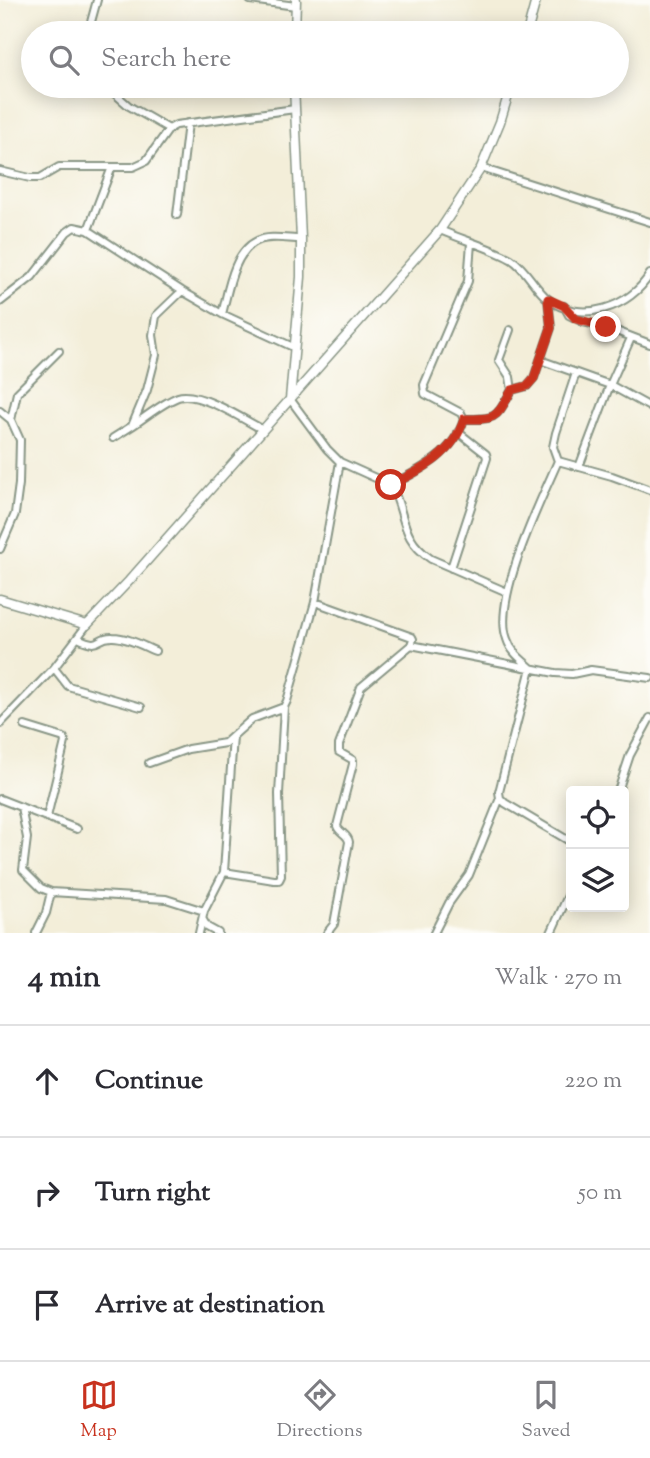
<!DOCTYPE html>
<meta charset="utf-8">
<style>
:root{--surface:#fff;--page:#f2f2f3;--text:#2b2b33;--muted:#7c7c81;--line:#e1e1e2;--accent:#c8321e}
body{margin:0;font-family:"Sorts Mill Goudy",serif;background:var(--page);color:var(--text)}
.controls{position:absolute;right:21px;bottom:21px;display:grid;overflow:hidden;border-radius:7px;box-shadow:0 4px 18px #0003}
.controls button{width:63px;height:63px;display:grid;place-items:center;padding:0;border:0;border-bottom:2px solid var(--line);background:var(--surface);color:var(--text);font:35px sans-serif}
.stop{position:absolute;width:21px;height:21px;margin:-16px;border:5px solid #c8321e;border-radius:50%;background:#fff}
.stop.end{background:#c8321e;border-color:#fff;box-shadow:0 2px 7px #0008}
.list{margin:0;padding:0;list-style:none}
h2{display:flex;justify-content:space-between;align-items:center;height:91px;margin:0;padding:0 28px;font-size:30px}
h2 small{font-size:23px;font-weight:400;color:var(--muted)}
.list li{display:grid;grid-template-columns:46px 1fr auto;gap:21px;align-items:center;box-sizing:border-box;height:112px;padding:0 28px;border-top:2px solid var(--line)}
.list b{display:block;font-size:26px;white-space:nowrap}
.list em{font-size:23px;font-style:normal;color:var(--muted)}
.icon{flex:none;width:38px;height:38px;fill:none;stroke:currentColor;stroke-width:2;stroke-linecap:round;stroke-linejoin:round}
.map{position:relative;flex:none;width:650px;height:933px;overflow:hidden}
.search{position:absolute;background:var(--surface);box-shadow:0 4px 18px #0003;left:21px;right:21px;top:21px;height:77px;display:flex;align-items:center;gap:18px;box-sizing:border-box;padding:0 24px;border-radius:38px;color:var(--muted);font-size:26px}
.sheet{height:427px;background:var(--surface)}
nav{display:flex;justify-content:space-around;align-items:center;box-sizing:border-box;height:98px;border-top:2px solid var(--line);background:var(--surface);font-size:19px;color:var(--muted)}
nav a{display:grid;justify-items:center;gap:4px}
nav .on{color:var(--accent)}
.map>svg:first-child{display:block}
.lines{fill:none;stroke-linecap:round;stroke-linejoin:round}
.minor-casing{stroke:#899686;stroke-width:10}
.tertiary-casing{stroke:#899686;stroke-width:11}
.minor{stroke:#fff;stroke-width:6}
.tertiary{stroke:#fff;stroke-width:8}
.route{stroke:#c8321e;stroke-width:9}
</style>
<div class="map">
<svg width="650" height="933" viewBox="0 0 650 933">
<rect width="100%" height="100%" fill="#fdfcf7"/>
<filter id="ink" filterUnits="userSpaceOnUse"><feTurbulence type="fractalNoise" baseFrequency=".0143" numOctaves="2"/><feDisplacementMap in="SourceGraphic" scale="14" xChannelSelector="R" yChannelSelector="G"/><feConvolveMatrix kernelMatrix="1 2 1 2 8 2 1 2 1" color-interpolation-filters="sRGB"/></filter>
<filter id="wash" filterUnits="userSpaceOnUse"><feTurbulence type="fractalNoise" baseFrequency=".00686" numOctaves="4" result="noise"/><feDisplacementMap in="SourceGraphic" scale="28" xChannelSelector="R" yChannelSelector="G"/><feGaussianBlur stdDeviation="1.57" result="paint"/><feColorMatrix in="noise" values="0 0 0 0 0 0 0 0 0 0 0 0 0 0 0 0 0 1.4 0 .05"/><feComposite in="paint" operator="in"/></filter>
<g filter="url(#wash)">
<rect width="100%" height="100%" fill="#f3eed9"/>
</g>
<g filter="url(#ink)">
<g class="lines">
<g class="minor-casing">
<path id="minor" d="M250,0L296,6
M88,33L97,0
M106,86L129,106L169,129
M481,168L650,222
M0,171L30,178H40L59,167H133L146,161L169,129L176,125L295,109
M177,215L188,123
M88,230L112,167
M440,230C463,240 489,247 511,259C526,268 534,288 548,299C581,325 631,307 650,274
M0,302L32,277L67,232L74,227L88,230L182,291L222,314L293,347
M564,306L569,315L583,322L606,327L650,344
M222,314C228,292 233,252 257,241C269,235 288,239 301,239
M540,360L610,385L650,407
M512,390L527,386L534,378L551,328L548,299
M290,399L327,449L340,462L391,485C407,516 399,537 431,559L507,592
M0,411L11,420
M464,419C498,419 495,419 512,390L510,377L499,360L510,330
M132,426C146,417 162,403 178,397C198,390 245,420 263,430
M113,438L132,426L147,390L156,355L153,335L156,316L182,291
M558,461L612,476L650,490
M579,467L610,385L631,338
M391,485C420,470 454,454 464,419L461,413L425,394L424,385L468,281L471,243
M0,549L15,514L19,484L20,440L11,420L17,393L59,351
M451,568L487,458L486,454L458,432
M315,602L412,637L413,639L411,645L361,687L339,745V752L353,760V764L337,826C339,833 348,834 349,842L334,924L327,933
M78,638C102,650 95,636 113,637C127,637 143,646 155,651
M411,645L555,673L572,674L591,670L650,678
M54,668L68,686L141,707
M0,724L54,668L87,625
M25,726L64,738L65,742L47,817
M149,763L188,749L225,743L252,719L284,707
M618,791L630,755L650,718
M0,799L77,829
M21,807L27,838L23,870L41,888L51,892L166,899L204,911
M571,842L505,803L500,798L499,792L531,668C521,659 511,652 507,639C492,600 541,500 558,461L553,447L556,433L576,373
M224,872L274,880H279L281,876L279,794L284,707L287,701L315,602L340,462
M203,920L207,927L218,933
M36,933L46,913L51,892
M199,933L204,911L224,872L233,736
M434,933L449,903L469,875L500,798
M551,933L571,889"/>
</g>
<g class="tertiary-casing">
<path id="tertiary" d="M295,33L296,0
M527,33L536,0
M290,399L301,277V239L294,86
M0,599L87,625L129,581L440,230L481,168L500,122L511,86"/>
</g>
<use href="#minor" class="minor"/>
<use href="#tertiary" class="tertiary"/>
</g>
</g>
<g class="lines" filter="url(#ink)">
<path class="route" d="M391,485C421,470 454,454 464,419C498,419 495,419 512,390L527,386L534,378L551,328L548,299L564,306L576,319L606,327"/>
</g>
</svg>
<div class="controls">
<button><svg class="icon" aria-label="locate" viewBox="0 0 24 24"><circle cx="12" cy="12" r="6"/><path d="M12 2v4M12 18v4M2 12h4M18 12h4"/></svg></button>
<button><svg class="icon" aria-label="layers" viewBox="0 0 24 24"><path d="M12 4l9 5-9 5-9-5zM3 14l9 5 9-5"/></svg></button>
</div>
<div class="stop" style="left:391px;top:485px"></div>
<div class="stop end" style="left:606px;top:327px"></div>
<div class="search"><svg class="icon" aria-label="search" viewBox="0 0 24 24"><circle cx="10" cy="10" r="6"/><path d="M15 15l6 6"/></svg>Search here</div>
</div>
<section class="sheet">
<h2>4 min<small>Walk · 270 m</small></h2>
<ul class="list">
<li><svg class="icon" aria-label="ahead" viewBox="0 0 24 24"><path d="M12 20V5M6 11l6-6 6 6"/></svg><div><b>Continue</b></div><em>220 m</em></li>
<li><svg class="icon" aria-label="right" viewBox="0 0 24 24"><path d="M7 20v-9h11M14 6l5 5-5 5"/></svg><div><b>Turn right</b></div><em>50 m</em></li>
<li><svg class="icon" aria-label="arrive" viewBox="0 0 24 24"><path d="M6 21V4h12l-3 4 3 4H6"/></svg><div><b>Arrive at destination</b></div></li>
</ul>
</section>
<nav>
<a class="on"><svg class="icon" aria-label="map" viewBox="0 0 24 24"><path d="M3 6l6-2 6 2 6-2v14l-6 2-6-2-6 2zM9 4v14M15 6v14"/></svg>Map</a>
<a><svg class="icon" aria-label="directions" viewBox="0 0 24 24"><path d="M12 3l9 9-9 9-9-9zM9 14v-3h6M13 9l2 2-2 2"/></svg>Directions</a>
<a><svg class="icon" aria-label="saved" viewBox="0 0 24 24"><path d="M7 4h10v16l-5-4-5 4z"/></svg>Saved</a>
</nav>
